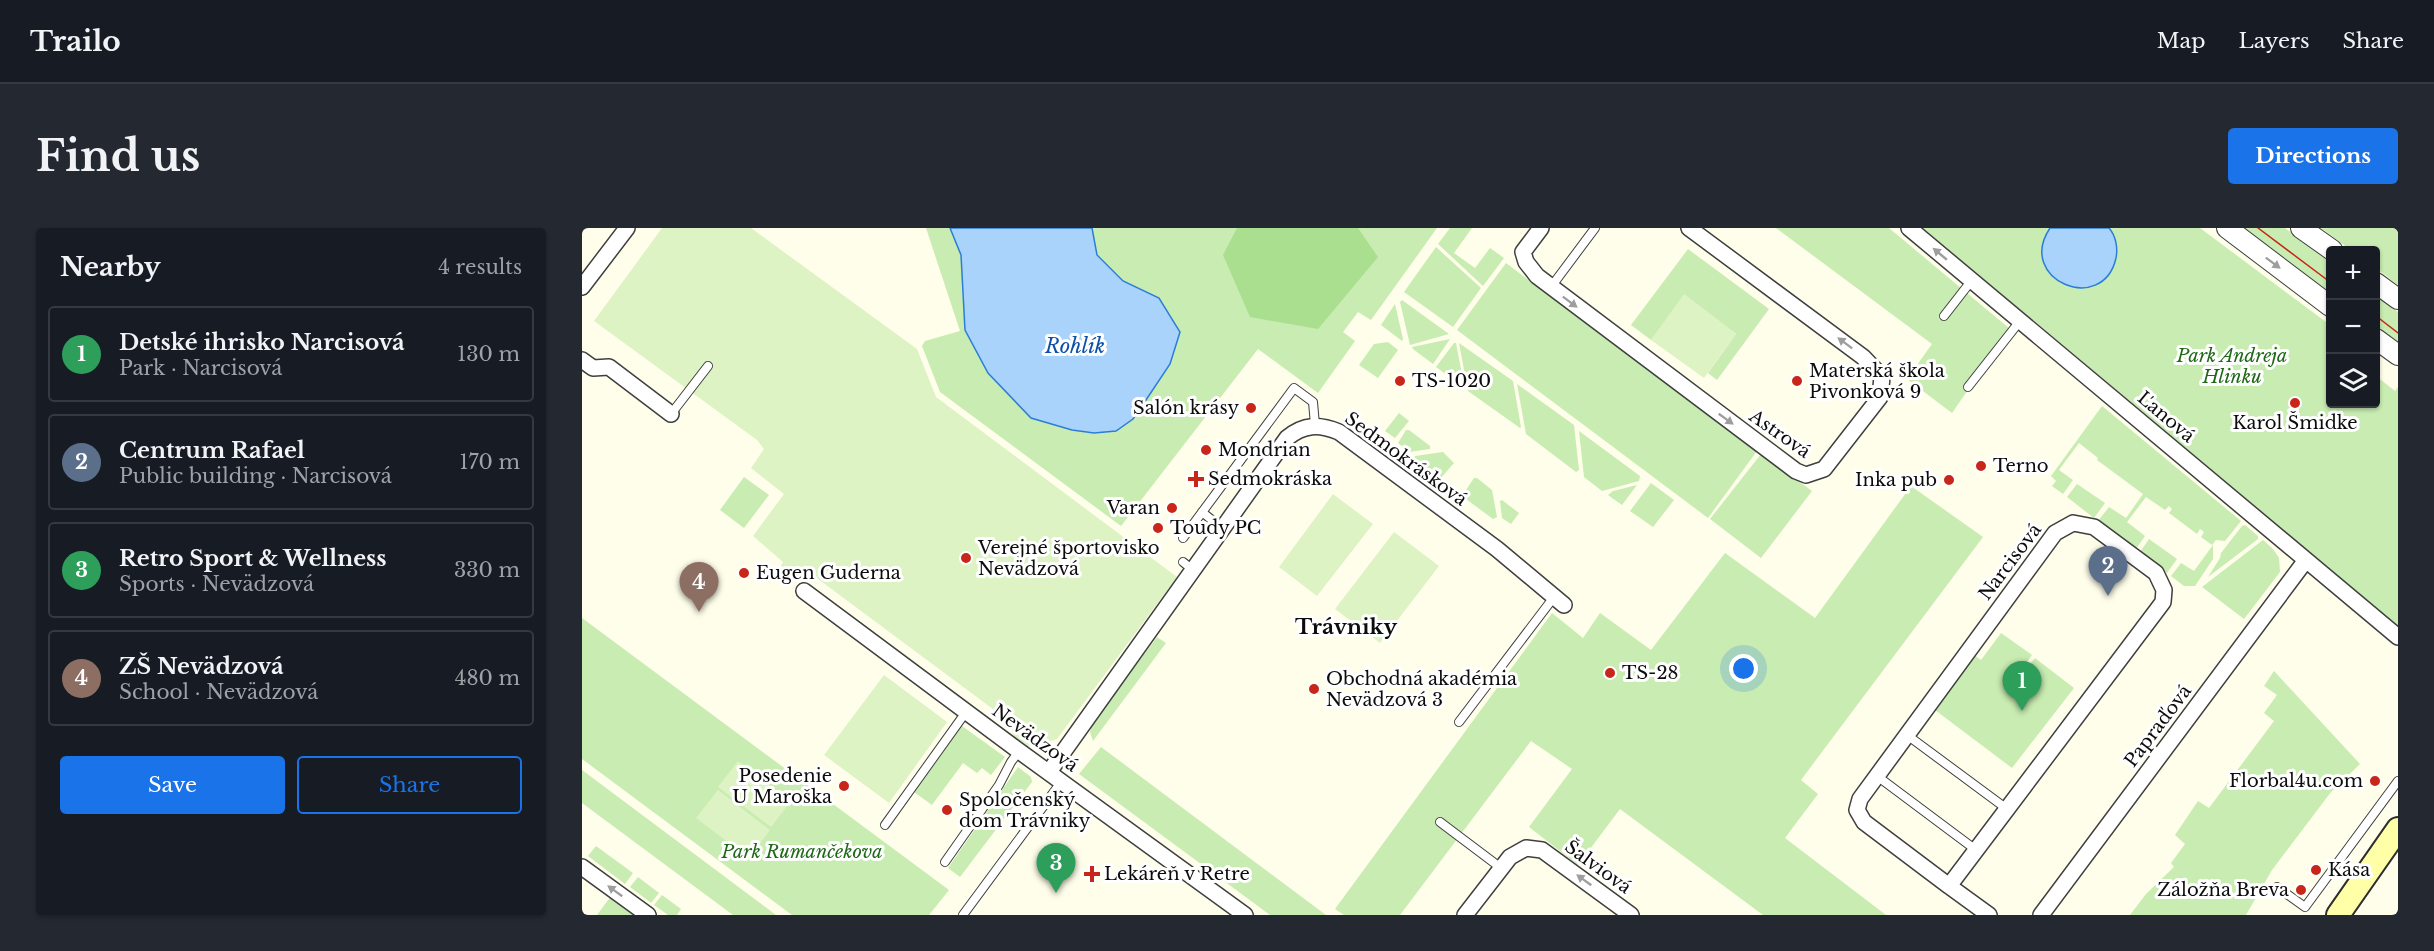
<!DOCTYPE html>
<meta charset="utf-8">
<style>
:root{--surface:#171b24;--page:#242831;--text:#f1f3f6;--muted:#9ea1a6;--line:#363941;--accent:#1a73e8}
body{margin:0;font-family:"Libre Baskerville",serif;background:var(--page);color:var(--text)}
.controls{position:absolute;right:18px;top:18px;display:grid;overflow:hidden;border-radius:6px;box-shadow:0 2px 4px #0004}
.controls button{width:54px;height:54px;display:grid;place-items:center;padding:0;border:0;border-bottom:2px solid var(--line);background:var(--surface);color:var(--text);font:30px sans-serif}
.you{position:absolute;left:1162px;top:441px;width:21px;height:21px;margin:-15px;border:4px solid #fff;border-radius:50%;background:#1a73e8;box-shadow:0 0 0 9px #1a73e833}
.badge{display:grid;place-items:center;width:39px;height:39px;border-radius:50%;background:var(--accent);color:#fff;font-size:20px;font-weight:700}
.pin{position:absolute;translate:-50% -50px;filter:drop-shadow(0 2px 3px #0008)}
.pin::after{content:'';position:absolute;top:32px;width:21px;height:18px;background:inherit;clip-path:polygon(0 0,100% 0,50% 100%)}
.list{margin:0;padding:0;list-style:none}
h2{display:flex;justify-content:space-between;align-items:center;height:78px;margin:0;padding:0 24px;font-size:26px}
h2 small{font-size:20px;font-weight:400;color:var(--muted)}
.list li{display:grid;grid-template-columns:39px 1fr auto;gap:18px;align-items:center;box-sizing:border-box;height:96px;margin:0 12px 12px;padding:0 12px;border:2px solid var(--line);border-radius:6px}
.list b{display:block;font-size:22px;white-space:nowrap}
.list p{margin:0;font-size:20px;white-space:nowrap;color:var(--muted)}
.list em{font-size:20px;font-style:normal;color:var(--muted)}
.actions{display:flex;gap:12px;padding:18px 24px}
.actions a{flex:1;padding:14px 0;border:2px solid var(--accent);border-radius:6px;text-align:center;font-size:21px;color:var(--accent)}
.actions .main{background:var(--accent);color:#fff}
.icon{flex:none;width:33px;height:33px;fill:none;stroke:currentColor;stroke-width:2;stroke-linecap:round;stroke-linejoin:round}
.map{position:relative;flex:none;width:1816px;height:687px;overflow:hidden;border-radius:6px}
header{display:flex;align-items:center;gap:36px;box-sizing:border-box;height:84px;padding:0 30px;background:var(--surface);border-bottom:2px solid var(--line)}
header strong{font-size:28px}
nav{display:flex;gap:33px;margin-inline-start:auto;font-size:21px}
.intro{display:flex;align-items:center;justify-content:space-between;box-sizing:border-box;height:144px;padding:0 36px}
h1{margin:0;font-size:42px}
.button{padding:15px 27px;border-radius:6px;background:var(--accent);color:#fff;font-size:21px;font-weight:700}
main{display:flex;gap:36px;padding:0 36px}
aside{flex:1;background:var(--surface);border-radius:6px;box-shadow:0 2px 4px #0004}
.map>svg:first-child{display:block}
.green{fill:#c8ecb1}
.forest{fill:#a9df8f}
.pitch{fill:#ddf3c4}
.water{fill:#aad3fb;stroke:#2b7ed8;stroke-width:1.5}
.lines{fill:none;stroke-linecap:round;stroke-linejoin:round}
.service-casing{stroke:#3f3f3f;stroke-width:10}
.minor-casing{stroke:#3f3f3f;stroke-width:18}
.tertiary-casing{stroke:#3f3f3f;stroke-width:22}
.secondary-casing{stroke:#2e2e2e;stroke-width:26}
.service{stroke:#fff;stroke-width:8}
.minor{stroke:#fff;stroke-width:15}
.tertiary{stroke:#fff;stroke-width:20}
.secondary{stroke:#feffa6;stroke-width:22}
.tram{stroke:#c72619;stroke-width:1.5}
.oneway{fill:#9e9e9e}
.poi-dot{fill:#c72619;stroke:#fff;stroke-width:2}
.labels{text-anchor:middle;stroke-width:6;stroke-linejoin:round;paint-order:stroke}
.park-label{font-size:18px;font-style:italic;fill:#1e6817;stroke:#fff}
.poi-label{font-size:18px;fill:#0c0c0c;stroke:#fff;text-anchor:start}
.street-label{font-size:18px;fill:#0c0c0c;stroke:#fff}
.water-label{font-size:20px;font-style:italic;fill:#0b50a7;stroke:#fff}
.quarter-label{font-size:21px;font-weight:bold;fill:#0c0c0c;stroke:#fff}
</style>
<header>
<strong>Trailo</strong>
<nav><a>Map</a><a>Layers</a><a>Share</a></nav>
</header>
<div class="intro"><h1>Find us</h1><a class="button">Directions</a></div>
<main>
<aside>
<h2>Nearby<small>4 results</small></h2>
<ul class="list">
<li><span class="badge" style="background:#2e9e5b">1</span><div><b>Detské ihrisko Narcisová</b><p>Park · Narcisová</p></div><em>130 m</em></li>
<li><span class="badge" style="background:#5c6f8a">2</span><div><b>Centrum Rafael</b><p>Public building · Narcisová</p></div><em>170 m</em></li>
<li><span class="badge" style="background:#2e9e5b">3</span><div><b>Retro Sport &amp; Wellness</b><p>Sports · Nevädzová</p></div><em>330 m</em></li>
<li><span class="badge" style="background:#8d6e63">4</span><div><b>ZŠ Nevädzová</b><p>School · Nevädzová</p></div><em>480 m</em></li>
</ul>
<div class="actions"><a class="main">Save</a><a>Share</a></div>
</aside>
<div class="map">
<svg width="1816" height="687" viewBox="0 0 1816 687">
<rect width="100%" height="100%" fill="#fffeeb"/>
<path class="green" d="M344,0H368L379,27L383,102L551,191L588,136L577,70L541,53L515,27L510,0H855L789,92L776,84L761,104L773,113L736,165L676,121L539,298L358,164L340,118L343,113L378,103Z
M868,0H890L872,25L893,40L908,20L922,30L901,58L856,16Z
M1194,0H1307L1428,101L1370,185L1325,151L1350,116Z
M1341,0H1618L1748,97V176H1794V148L1813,163L1816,159V398Z
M1660,0H1703L1748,34V65Z
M1739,0H1816V57L1794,40V22H1769Z
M854,19L899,60L871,99L822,64Z
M1106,21L1187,81L1135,152L1126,145L1154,106L1103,67L1069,112L1049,97Z
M924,35L1175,223L1126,290L875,102Z
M1794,67L1816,84V115L1794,99Z
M820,72L867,106L828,117L818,74Z
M813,76L821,111L820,113L799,97Z
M868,111L851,136L831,121L830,119Z
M806,114L816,122L796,150L777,137L792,116Z
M872,115H874L882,157L880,158L854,139Z
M877,115L931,153L939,199L938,200L886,163Z
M935,156L992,197L997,242L994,244L944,206Z
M1520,178L1659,293L1643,313L1634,312L1630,317L1619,309L1622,304L1618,301L1615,306L1587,285L1590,281L1587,278L1583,282L1564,269L1545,294L1563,308L1554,321L1516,293L1527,279L1544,290L1561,266L1515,232L1516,230L1497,215L1477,242L1491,252L1481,266L1470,258L1474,253L1469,248Z
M817,185L827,193L813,210L803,203Z
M824,202H827L848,218V221L827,224L816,215Z
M997,203L1058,248L1057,253L1020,263L1002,249Z
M861,224L872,235L858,251L832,231L833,228Z
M1179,226L1230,263L1179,330L1128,291Z
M162,249L187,267L162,300L138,282Z
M892,250H895L910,262L915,289L911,291L880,268Z
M1069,255L1092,272L1071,299L1048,283Z
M1495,256L1523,275L1512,290L1485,269Z
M1055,257L1040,277L1026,267L1031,263Z
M1329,258L1401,309L1219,552L1236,566L1203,610L1304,687H1181L1038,581L996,637L947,599L990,541L949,513L818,687H762L753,681L970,385L1001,410L1018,385L1069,422L1143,325L1233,390Z
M920,272L937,285L929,296L920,290L918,273Z
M1663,297L1676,308V311L1626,349L1638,330L1639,325L1660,298Z
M1567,311L1595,331L1585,345L1558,324Z
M1681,312L1691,321L1697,330L1698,344L1662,391L1620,359Z
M1631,317V331L1613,358H1602L1589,348L1599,335L1612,343Z
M0,390L367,662L347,687H210L0,531Z
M1419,405L1450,427L1443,437L1445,439L1453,430L1492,460L1430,540L1349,479L1388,424L1399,432Z
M575,409L584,415L511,513L508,504L510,496Z
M1692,443L1778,536L1749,564L1690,642L1664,687H1548L1564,666L1592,639L1589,635L1603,616L1593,607L1616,573L1627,580L1692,493L1682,485L1695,467L1682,458Z
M380,498L423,529L409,547L400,540L395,545L381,535L350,577L332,564Z
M519,519L744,687H688L497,546Z
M436,539L449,549L450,554L378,649L366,640Z
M0,542L194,687H151L0,575Z
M14,618L51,645L43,656L6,628Z
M56,649L77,665L69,675L48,659Z
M80,667L99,681L95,687H86L72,677Z
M29,668L54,687H15Z"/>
<path class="forest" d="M655,0H776L796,29L736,101L668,89L641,27Z"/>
<path class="pitch" d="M80,0H169L335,121L354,169L595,349L475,511C465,515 456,514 446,519L433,513L427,493L232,348H210L199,338L201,334L171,308L202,266L169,240L182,221L175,212L12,93Z
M1102,66L1154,106L1122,150L1069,112Z
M751,266L791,296L735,368L697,339Z
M812,304L857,338L798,415L753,381Z
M302,447L365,494L307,575L242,527Z
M156,533L209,573L189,599L136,559Z
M136,562L188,602L167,630L114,590Z"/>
<path class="water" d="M368,0H510L515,27L541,53L577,70L598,104L588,136L564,172L551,191L534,203L512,205L490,202L449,190L406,145L383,102L379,27Z
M1468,0H1527C1534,8 1536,20 1534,30C1521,88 1433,52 1468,0Z"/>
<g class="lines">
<g class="service-casing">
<path id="service" d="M969,59L1013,0
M1362,88L1390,52
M1386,159L1438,93
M89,186L126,138
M620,284L641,301
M601,310L712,160L731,174L733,197
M601,334L611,342
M877,494L972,369
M1325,507L1425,581
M1295,548L1394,622
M858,594L919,640
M303,597L384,484
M363,634L417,557L429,534L437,523
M1695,659L1723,679L1816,553
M381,687L480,553"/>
</g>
<g class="minor-casing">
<path id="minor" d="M959,0L941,24L944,34L955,48L1214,243L1224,247L1242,241L1298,169L1300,149L1281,129L1107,0
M1327,0L1816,409
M0,59L45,0
M0,132L11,140L27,139L89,186
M1491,295L1512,299L1574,345L1582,362L1581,374L1367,658L1282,594L1275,582L1278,571L1473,305Z
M222,363L437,523L663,687
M467,544L705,210C722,196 737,196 757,204L915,321L982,377
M0,639L66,687
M1367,658L1407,687
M883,687L928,629L944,620L960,622L1049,687
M1459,687L1724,332"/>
</g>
<g class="tertiary-casing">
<path id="tertiary" d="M1645,0L1748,78
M1719,0L1750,22
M1794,55L1816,71
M1794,111L1816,127"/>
</g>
<g class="secondary-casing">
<path id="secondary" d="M1756,687L1816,601"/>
</g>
<use href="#service" class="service"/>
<use href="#minor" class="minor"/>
<use href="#tertiary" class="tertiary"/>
<use href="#secondary" class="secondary"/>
<path class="tram" d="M1676,0L1748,54
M1794,88L1816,105"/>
</g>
<defs><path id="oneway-solid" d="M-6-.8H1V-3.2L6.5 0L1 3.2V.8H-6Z" transform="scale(1.5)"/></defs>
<g class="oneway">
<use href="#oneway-solid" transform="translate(1358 26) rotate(-140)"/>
<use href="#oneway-solid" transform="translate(1691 35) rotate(37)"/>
<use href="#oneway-solid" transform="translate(988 74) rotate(37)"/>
<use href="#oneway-solid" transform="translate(1263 115) rotate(-143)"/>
<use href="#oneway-solid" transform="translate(1144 191) rotate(36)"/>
<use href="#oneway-solid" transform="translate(1002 652) rotate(-144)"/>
<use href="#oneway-solid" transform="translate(33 663) rotate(-144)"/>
</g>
<g class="poi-dot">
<circle cx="818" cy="153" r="6"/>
<circle cx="1215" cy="153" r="6"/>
<circle cx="1713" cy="175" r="6"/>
<circle cx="669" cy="180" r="6"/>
<circle cx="624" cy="222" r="6"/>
<circle cx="1399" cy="238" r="6"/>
<path d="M611 242h6v6h6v6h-6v6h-6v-6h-6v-6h6z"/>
<circle cx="1367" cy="252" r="6"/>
<circle cx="590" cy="280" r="6"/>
<circle cx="576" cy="300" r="6"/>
<circle cx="384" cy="330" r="6"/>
<circle cx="162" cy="345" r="6"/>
<circle cx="1028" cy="445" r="6"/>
<circle cx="732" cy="461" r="6"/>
<circle cx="1793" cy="553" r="6"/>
<circle cx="262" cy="558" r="6"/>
<circle cx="365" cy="582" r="6"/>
<circle cx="1734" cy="642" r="6"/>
<path d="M507 637h6v6h6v6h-6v6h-6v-6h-6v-6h6z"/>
<circle cx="1719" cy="662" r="6"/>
</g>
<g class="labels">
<g class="park-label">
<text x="1650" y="134">Park Andreja<tspan x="1650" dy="21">Hlinku</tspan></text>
<text x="220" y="630">Park Rumančekova</text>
</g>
<g class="poi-label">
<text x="1227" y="149">Materská škola<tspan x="1227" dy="21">Pivonková 9</tspan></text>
<text x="830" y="159">TS-1020</text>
<text x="657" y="186" text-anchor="end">Salón krásy</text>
<text x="1713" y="201" text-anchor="middle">Karol Šmidke</text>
<text x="636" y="228">Mondrian</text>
<text x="1411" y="244">Terno</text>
<text x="626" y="257">Sedmokráska</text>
<text x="1355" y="258" text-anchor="end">Inka pub</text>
<text x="578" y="286" text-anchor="end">Varan</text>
<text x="588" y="306">Toudy PC</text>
<text x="396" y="326">Verejné športovisko<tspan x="396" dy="21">Nevädzová</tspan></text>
<text x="174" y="351">Eugen Guderna</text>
<text x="1040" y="451">TS-28</text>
<text x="744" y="457">Obchodná akadémia<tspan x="744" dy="21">Nevädzová 3</tspan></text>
<text x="250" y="554" text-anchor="end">Posedenie<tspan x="250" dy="21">U Maroška</tspan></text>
<text x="1781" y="559" text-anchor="end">Florbal4u.com</text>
<text x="377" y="578">Spoločenský<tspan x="377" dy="21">dom Trávniky</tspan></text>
<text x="1746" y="648">Kása</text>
<text x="522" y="652">Lekáreň v Retre</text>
<text x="1707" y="668" text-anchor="end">Záložňa Breva</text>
</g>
<g class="street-label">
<text transform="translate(1584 189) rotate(40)" y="6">Ľanová</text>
<text transform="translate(1198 206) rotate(35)" y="6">Astrová</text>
<text transform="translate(824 231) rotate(36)" y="6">Sedmokrásková</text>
<text transform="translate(1428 334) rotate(-53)" y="6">Narcisová</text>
<text transform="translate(1576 498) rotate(-53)" y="6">Papraďová</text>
<text transform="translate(453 510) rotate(36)" y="6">Nevädzová</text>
<text transform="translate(1016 639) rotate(36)" y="6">Šalviová</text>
</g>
<g class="water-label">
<text x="493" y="125">Rohlík</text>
</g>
<g class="quarter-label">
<text x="764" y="406">Trávniky</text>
</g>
</g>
</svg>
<div class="controls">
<button>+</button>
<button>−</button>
<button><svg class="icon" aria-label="layers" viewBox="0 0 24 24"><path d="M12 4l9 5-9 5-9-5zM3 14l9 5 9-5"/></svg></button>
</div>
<div class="you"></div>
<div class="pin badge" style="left:1440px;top:483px;background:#2e9e5b">1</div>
<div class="pin badge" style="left:1526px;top:368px;background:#5c6f8a">2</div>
<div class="pin badge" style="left:474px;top:665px;background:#2e9e5b">3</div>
<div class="pin badge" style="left:117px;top:384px;background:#8d6e63">4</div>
</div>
</main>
